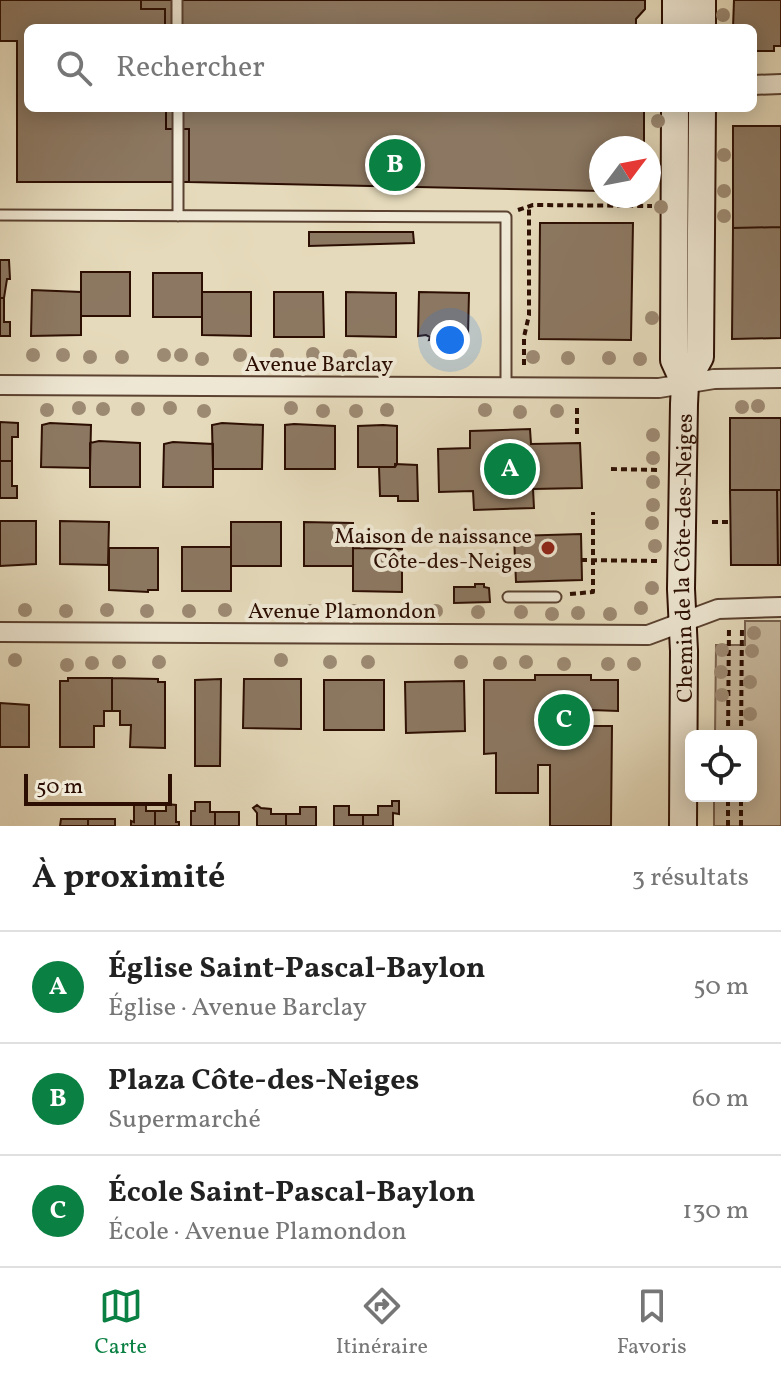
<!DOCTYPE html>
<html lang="fr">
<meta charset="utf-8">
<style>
:root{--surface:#fff;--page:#f2f2f2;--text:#222;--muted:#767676;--line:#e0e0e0;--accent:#0b8043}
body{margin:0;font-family:Vollkorn,serif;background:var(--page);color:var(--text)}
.controls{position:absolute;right:24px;bottom:24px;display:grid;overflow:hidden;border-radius:12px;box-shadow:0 4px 20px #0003}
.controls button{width:72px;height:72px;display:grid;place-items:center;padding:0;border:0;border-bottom:2px solid var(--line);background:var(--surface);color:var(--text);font:40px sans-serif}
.compass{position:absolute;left:589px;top:136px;width:72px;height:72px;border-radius:50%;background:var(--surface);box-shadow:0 4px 20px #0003;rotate:58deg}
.scale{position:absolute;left:24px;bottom:20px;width:148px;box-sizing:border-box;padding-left:8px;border:4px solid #2c0e02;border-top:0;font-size:22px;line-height:28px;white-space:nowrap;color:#2c0e02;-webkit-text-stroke:6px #eee7d3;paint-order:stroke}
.you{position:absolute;left:450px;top:340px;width:28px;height:28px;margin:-20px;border:6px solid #fff;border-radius:50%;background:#1a73e8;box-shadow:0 0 0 12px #1a73e833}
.badge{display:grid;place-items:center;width:52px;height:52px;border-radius:50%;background:var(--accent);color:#fff;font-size:26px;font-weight:700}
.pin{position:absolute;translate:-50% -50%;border:4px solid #fff;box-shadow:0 2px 8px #0006}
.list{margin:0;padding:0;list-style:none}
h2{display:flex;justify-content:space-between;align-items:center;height:104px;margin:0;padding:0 32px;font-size:34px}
h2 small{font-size:26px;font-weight:400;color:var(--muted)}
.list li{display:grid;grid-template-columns:52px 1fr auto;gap:24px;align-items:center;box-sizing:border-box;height:112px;padding:0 32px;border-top:2px solid var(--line)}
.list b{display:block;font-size:30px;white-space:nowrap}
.list p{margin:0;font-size:26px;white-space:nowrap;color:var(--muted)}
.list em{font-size:26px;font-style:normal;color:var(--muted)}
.icon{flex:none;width:44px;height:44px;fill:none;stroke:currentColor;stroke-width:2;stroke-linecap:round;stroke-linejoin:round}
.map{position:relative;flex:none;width:781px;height:826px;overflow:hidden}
.search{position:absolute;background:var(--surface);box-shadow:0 4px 20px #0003;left:24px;right:24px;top:24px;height:88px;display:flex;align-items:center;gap:20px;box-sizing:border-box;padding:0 28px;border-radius:12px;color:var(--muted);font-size:30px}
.sheet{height:440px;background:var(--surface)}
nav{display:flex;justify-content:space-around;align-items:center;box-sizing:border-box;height:112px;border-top:2px solid var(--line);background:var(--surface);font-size:22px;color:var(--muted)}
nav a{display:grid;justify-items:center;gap:4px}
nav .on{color:var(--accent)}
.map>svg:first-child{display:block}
.green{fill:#c6b79c;stroke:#79624f;stroke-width:2}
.building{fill:#8c7862;stroke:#2c0e02;stroke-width:2}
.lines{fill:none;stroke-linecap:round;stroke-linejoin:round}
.service-casing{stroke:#5a4130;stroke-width:13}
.minor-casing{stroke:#5a4130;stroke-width:22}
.secondary-casing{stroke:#2c0e02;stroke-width:30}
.path{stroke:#2c0e02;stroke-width:4;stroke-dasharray:6 4;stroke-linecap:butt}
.service{stroke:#eee7d3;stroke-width:9}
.minor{stroke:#eee7d3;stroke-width:18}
.secondary{stroke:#eee7d3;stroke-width:26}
.tree{fill:#9d8a73}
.poi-dot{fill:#8f2418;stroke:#eee7d3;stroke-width:3}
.labels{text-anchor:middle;stroke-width:8;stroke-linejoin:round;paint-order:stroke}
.street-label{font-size:22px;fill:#2c0e02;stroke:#eee7d3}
.poi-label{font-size:22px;fill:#2c0e02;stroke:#eee7d3;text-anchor:end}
</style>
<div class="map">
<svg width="781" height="826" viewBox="0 0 781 826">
<rect width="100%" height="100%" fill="#e5dabb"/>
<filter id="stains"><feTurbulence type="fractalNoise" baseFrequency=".0025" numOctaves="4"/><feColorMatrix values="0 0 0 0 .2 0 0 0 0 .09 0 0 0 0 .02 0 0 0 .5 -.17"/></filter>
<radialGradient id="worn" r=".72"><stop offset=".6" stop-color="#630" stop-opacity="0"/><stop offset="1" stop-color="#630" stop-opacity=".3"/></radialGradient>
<path class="green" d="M745,621H781V826H714V796H751V736H715L716,645H745Z"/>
<path class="building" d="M0,0H141V9H165V28H28V108H166V129H189V182H17V41H0Z
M141,0H645V9L636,19V28H165V9H141Z
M734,0H781V46H774V51H753V28H733Z
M166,108H644V148H601V191L189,182V129H166Z
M733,126H781V227L733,228Z
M540,223H633L631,340L539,339Z
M781,227V338L732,339L733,228Z
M309,232H413L414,243L309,246Z
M0,260H9L10,279H7L4,298H0Z
M81,272H130V316H81Z
M153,273H202V317H153Z
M32,290L81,292V335L31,336Z
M202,292H251V336L202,335Z
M274,292H323L324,337H274Z
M346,292L396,293V337L346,336Z
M419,292L469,293L468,336L456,337V341H448L449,337L429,340L430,337L426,335L418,336Z
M0,298H4V322H10V336H0Z
M730,418H781V490H730Z
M0,422L18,423V437H12V461H0Z
M50,423L91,425L90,468L41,467L42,425Z
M222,423L263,425L262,469H213L212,425Z
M294,424L335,426V469H285V425Z
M383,425L397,426V464L395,467H358V426Z
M530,429L531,444L580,443L582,488L533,489L534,508L474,510L473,491L439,492L438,449L470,448V431Z
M99,441L140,443V487H90V443Z
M173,442L213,444V487H163L164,444Z
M0,461H12V486H17V498H0Z
M395,464L417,465L418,501H398V496H380L379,467H395Z
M730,490H777L778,565H731Z
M777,490H781V565H778Z
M0,521H36V564L0,566Z
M60,521L109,522L108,565L60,564Z
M231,522H281V566H231Z
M304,522L353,523V566H304Z
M581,534L582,580L516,582L514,536Z
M182,547H231V591H182Z
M109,548H158V590H148V592L109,590Z
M353,548L402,549V592L353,591Z
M475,584H484V587L489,588L490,602L454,603V587H475Z
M535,675H591V680H618V711L591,710V726H612L611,826H550V765H538V793H496V753L484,754V680H535Z
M68,678H112V711H104V726H94V747H60V681H68Z
M112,678L158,679V682H165V748L130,747L131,725H120V711H112Z
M221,679L220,766H195V680Z
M244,679H301V729L243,728Z
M324,680H384V730H324Z
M464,681L465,731L406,733L405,682Z
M0,703L29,705V747H0Z
M392,801H399V814L393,813V826H363V815H378V806H392Z
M195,802H210V812H215V826H191V811H195Z
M134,804H146V811H155V826H131V821L134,822Z
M166,804L176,805V822H179V826H155V811H166Z
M257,805L261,808L271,809V814H286V826H257V813L253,808Z
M334,806H349V815H363V826H334Z
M300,807H316V826H286V814H300Z
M215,812H239V826H215Z
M61,819H88V826H60Z
M88,819H115V826H88Z"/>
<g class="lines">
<g class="service-casing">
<path id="service" d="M177,0V28
M178,108V216
M0,215L506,217V388
M508,597H556"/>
</g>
<g class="minor-casing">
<path id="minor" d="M753,85L781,84
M0,385L659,388L714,379L781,378
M0,632L648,635L718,609L781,607"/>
</g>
<g class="secondary-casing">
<g id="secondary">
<path d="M676,28V0"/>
<path d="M702,28V0"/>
<path d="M675,108L674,360L685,384"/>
<path id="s1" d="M683,826L684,651L681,589L684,404L685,384L700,357L702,108"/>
</g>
</g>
<path class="path" d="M518,210L533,205L652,206
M524,365V337L529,315V205
M577,434V405
M611,469L659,470
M712,522H730
M581,560L659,561
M570,594L593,592V512
M728,736L729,626
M741,736L742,626
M728,826V796
M741,826V796"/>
<use href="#service" class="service"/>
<use href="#minor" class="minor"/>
<use href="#secondary" class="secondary"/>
</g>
<g class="tree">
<circle cx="723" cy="15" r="7"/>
<circle cx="658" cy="121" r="7"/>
<circle cx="724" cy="155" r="7"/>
<circle cx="724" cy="191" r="7"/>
<circle cx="661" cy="207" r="7"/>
<circle cx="724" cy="216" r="7"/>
<circle cx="652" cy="318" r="7"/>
<circle cx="313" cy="354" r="7"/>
<circle cx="33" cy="355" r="7"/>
<circle cx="63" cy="355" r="7"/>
<circle cx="164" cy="355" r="7"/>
<circle cx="181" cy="355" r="7"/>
<circle cx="240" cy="355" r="7"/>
<circle cx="277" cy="355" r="7"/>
<circle cx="350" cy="356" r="7"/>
<circle cx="90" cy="357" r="7"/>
<circle cx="122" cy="357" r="7"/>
<circle cx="533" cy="357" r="7"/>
<circle cx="568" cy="358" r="7"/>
<circle cx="609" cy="358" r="7"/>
<circle cx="202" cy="359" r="7"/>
<circle cx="640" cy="359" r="7"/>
<circle cx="758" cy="406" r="7"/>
<circle cx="742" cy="407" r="7"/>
<circle cx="79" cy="408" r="7"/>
<circle cx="170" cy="408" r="7"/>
<circle cx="291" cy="408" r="7"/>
<circle cx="103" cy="409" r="7"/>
<circle cx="138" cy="409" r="7"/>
<circle cx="47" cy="410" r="7"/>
<circle cx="387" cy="410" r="7"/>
<circle cx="485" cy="410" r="7"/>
<circle cx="204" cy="411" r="7"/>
<circle cx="323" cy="411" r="7"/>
<circle cx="356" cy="411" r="7"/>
<circle cx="557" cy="411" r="7"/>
<circle cx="520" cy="412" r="7"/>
<circle cx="653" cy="435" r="7"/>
<circle cx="653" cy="458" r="7"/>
<circle cx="653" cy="482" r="7"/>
<circle cx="653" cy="505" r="7"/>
<circle cx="652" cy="523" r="7"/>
<circle cx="655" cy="546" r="7"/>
<circle cx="652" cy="588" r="7"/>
<circle cx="641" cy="608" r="7"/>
<circle cx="25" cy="610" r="7"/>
<circle cx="107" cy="610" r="7"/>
<circle cx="225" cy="610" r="7"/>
<circle cx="66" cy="611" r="7"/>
<circle cx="147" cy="611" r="7"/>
<circle cx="189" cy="611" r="7"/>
<circle cx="269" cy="611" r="7"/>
<circle cx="310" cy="611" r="7"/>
<circle cx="354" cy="611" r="7"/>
<circle cx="436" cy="611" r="7"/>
<circle cx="478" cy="612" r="7"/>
<circle cx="521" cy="612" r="7"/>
<circle cx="393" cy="613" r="7"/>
<circle cx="578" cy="613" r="7"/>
<circle cx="552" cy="614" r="7"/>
<circle cx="610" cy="614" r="7"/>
<circle cx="754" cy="633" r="7"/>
<circle cx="722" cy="650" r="7"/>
<circle cx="752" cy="651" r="7"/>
<circle cx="15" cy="660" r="7"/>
<circle cx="281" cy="660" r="7"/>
<circle cx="119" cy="662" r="7"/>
<circle cx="159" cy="662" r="7"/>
<circle cx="330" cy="662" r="7"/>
<circle cx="368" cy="662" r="7"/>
<circle cx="461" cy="662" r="7"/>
<circle cx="526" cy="662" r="7"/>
<circle cx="92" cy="663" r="7"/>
<circle cx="500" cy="663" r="7"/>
<circle cx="564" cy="664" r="7"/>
<circle cx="608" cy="664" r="7"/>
<circle cx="634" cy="664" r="7"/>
<circle cx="67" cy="665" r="7"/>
<circle cx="721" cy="672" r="7"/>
<circle cx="750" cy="682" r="7"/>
<circle cx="722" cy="695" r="7"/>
<circle cx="750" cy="714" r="7"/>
</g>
<circle class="poi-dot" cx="548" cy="548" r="8"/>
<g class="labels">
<g class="street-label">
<text x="319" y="371">Avenue Barclay</text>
<text dy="8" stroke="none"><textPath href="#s1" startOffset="268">Chemin de la Côte-des-Neiges</textPath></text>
<text x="342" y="618">Avenue Plamondon</text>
</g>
<g class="poi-label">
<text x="532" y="543">Maison de naissance<tspan x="532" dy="25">Côte-des-Neiges</tspan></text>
</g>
</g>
<rect width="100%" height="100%" filter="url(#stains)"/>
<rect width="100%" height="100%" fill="url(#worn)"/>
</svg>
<div class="controls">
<button><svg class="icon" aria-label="locate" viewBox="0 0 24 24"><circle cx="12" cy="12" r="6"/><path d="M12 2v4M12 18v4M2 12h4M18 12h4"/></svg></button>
</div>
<svg class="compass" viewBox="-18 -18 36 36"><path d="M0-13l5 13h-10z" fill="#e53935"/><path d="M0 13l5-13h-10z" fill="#767676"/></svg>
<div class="scale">50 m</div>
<div class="you"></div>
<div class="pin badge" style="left:510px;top:469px">A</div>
<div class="pin badge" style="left:395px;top:165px">B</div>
<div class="pin badge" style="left:564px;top:720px">C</div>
<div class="search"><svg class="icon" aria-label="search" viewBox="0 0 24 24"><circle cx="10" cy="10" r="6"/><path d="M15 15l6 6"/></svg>Rechercher</div>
</div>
<section class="sheet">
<h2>À proximité<small>3 résultats</small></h2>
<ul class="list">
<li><span class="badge">A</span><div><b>Église Saint-Pascal-Baylon</b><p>Église · Avenue Barclay</p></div><em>50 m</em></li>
<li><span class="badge">B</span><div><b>Plaza Côte-des-Neiges</b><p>Supermarché</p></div><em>60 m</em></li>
<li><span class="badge">C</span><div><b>École Saint-Pascal-Baylon</b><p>École · Avenue Plamondon</p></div><em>130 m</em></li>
</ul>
</section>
<nav>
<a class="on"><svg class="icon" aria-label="map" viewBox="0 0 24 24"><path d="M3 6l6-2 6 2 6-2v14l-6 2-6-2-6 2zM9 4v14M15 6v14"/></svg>Carte</a>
<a><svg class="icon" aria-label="directions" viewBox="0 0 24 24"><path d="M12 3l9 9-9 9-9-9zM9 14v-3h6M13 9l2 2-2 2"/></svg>Itinéraire</a>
<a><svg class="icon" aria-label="saved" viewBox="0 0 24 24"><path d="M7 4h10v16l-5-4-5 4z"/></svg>Favoris</a>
</nav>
